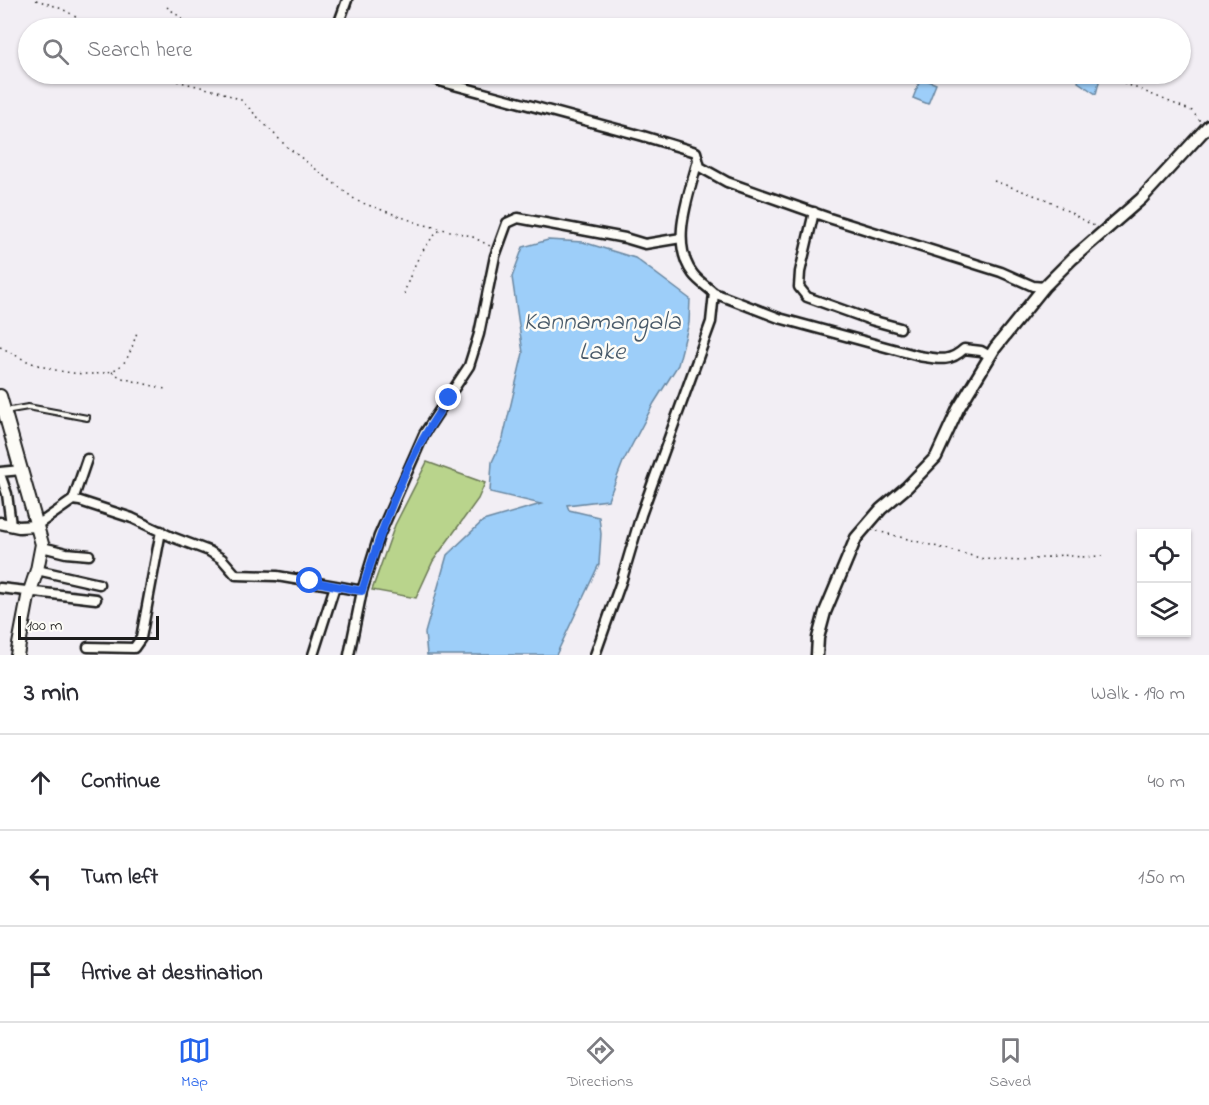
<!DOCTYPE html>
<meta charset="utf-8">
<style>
:root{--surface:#fff;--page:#f2f2f3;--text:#2b2b33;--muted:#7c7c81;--line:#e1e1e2;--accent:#2563eb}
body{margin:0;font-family:"Indie Flower",sans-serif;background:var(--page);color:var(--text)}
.controls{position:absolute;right:18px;bottom:18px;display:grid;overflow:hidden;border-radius:0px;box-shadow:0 2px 4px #0004}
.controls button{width:54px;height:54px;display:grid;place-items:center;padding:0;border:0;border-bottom:2px solid var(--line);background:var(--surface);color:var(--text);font:30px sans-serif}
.scale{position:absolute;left:18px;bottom:15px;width:141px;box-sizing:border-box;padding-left:6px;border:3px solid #1c1c1c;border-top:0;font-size:16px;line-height:21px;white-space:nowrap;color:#1c1c1c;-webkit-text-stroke:4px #fdfcf7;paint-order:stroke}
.stop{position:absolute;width:18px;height:18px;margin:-14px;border:4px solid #2563eb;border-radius:50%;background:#fff}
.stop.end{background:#2563eb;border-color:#fff;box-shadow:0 2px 6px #0008}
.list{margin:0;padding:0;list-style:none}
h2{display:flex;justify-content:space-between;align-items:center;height:78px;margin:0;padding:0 24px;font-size:26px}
h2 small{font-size:20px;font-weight:400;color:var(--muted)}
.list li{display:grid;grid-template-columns:39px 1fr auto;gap:18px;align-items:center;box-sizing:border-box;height:96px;padding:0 24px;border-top:2px solid var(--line)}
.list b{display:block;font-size:22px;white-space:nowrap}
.list em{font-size:20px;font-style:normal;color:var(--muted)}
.icon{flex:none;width:33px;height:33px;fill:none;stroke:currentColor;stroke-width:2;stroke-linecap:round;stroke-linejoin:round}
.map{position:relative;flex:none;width:1209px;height:655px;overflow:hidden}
.search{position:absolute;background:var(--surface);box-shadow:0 2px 4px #0004;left:18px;right:18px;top:18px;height:66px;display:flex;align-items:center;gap:15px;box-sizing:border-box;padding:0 21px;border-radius:33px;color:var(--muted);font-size:22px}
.sheet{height:366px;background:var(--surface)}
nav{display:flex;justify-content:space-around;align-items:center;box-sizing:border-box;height:84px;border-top:2px solid var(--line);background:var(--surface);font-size:16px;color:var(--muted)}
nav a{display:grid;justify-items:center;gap:3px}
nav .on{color:var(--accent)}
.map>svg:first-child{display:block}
.green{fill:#b9d48c;stroke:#6a7854;stroke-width:1.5}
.water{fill:#9dcef9;stroke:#6987a1;stroke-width:1.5}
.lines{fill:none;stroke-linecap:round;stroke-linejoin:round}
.service-casing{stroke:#1c1c1c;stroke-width:8}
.minor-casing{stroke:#1c1c1c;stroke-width:13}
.tertiary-casing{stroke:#1c1c1c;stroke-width:15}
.secondary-casing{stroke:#1c1c1c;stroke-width:16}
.path{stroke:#1c1c1c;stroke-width:1.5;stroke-dasharray:1.5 4.5;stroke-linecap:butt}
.service{stroke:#fdfcf7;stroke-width:4}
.minor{stroke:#fdfcf7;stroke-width:8}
.tertiary{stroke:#fdfcf7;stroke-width:10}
.secondary{stroke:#fdfcf7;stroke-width:12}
.route{stroke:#2563eb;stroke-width:8}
.labels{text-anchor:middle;stroke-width:5;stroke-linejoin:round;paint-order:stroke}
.water-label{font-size:26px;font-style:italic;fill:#495a69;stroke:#fdfcf7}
</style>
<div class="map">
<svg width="1209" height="655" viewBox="0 0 1209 655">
<rect width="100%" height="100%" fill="#f2eef4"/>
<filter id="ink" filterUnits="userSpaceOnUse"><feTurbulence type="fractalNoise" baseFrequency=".0167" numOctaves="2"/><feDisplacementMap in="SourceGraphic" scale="12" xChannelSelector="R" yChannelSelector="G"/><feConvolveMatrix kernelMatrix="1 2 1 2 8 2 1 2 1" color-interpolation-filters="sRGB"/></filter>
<g filter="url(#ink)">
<path class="green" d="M427,462L485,483L478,499L433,561L416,598L372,590L395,525Z"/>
<path class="water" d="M1078,74H1101L1096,94L1078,82L1080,76Z
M921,78L936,84L928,104L913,98Z
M548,240L583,242L635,258L690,299L689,323L678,365L654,403L623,462L608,500L567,505L569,510L599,517L601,534L599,564L556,655H427L425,633L447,555L483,521L541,504L490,492L492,462L503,438L523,353L512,277L523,247Z"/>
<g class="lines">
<g class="service-casing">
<path id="service" d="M5,411L28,407L87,418"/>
</g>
<g class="minor-casing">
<path id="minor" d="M337,28L347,0
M420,74L443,82L643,136L696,152L700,167L727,182L829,218L1001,272L1033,286L1044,287
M814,212L800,272L799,287L807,297L871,320L900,328
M714,293L779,318L919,356C938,359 949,363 964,349L981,351L990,356
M0,472L21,470
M0,474L7,494L11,525
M73,500L87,459
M36,526L73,500L80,501L132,518L172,537L209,551L222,559L236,575L277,576L335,586
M42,547L66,553L89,555
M37,570L99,584
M0,588L96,599
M88,647L134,648L141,638L161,531
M313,655L335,586L362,591L379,536L424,434L469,366L479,334L495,256L507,223L518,218L625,238L645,244L681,238
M349,655L362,591
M595,655L622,579L641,515L711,322L714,293C708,287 699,282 693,274C669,242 689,196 698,160"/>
</g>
<g class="tertiary-casing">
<path id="tertiary" d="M0,523L19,527L36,526
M817,655L818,638L825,612L856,538L881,509L907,487L936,457L958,409L995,348L1044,287L1072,259L1141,199L1209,125"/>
</g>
<g class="secondary-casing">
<path id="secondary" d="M0,396L42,544L37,570L28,597L17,655"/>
</g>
<path class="path" d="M36,0C59,7 71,11 89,28
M167,7L180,17L187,28
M148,74L221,92L241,100L286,146L357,201L421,224L471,236L490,246
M1102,74L1192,111L1200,121
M994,181L1048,200L1094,226
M404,294C411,271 421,247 440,230
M0,347C9,351 16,356 25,360C45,370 99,382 119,367C130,360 133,342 138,330
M112,372L122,378L165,389
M877,531L984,559L1022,561L1062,555L1081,557L1102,556"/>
<use href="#service" class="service"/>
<use href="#minor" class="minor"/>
<use href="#tertiary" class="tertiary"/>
<use href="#secondary" class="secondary"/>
</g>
</g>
<g class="lines" filter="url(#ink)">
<path class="route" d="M310,581L362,591C383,524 407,455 449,398"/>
</g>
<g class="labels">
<g class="water-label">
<text x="602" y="329">Kannamangala<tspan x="602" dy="30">Lake</tspan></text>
</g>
</g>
</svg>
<div class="controls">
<button><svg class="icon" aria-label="locate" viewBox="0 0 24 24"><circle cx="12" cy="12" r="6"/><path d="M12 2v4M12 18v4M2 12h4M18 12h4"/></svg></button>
<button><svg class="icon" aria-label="layers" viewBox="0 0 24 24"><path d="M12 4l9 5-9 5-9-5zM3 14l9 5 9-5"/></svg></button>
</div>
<div class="scale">100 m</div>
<div class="stop" style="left:310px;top:581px"></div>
<div class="stop end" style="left:449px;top:398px"></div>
<div class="search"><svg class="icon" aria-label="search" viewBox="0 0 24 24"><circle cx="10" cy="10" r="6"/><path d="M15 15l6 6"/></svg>Search here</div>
</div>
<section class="sheet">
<h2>3 min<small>Walk · 190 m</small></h2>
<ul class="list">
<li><svg class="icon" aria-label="ahead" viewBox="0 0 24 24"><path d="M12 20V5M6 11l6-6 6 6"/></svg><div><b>Continue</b></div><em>40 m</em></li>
<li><svg class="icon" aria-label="left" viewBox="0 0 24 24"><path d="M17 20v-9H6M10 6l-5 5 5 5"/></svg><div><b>Turn left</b></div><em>150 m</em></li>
<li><svg class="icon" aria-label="arrive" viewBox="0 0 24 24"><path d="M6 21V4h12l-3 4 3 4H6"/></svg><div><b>Arrive at destination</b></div></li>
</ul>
</section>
<nav>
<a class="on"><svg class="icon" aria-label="map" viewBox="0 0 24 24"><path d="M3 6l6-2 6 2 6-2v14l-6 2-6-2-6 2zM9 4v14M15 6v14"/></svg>Map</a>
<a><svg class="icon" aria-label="directions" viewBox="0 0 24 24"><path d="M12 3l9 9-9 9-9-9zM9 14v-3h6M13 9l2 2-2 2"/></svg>Directions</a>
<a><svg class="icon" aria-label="saved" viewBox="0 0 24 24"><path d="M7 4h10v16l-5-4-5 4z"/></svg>Saved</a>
</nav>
